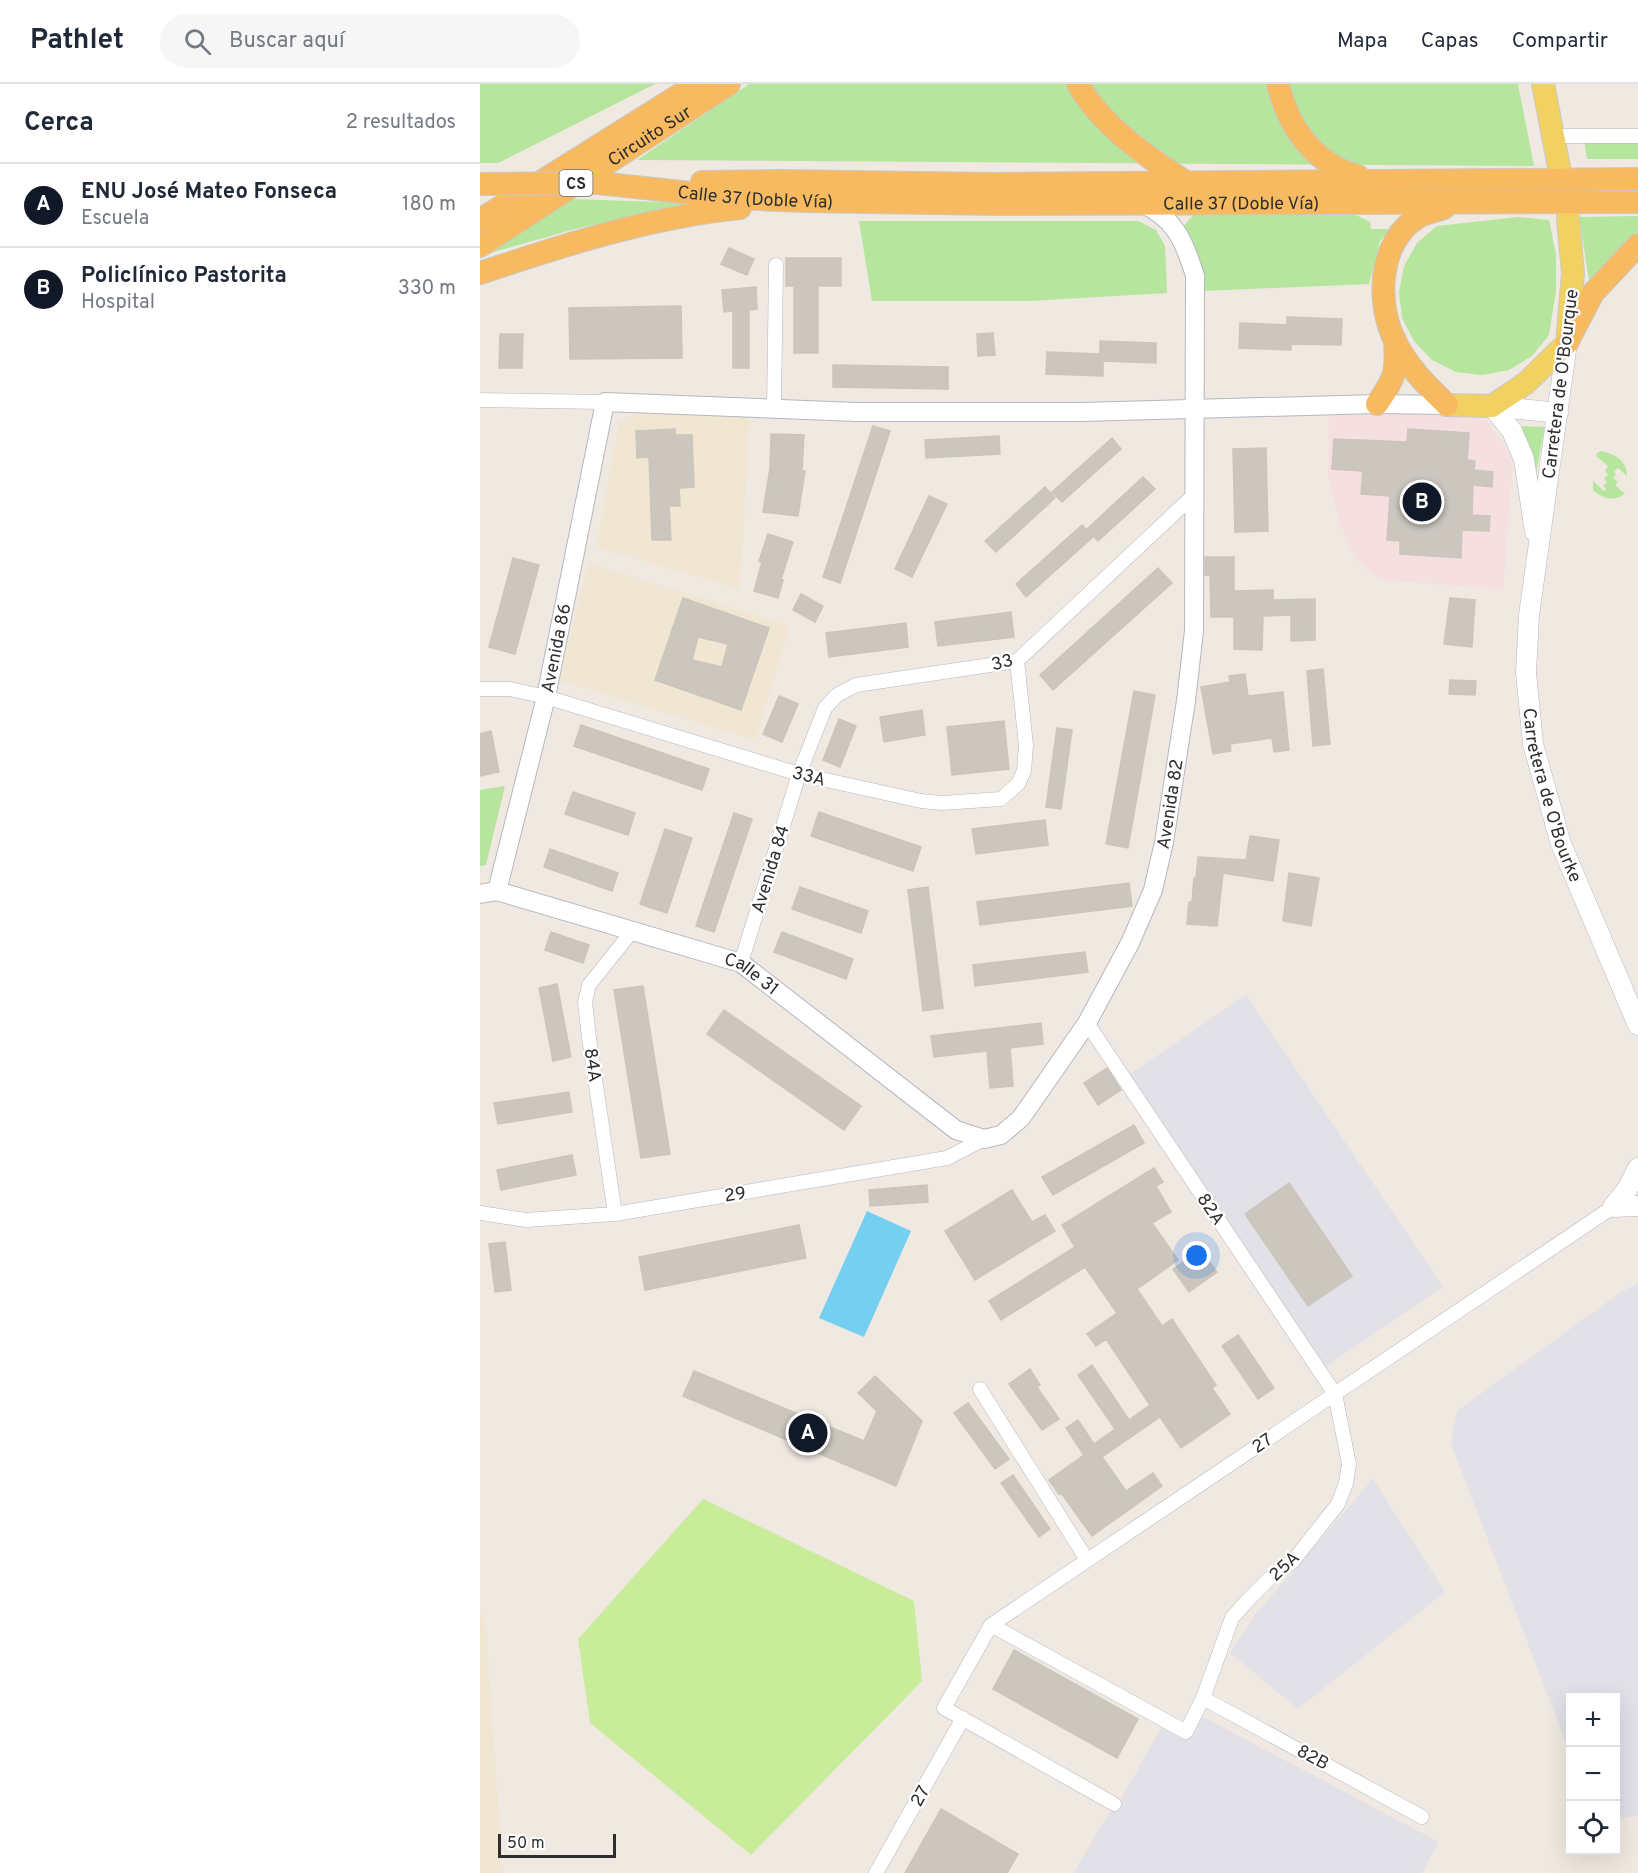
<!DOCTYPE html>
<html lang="es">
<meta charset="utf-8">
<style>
:root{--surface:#fff;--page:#f6f6f7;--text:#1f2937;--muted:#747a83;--line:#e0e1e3;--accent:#111827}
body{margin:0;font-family:Overpass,sans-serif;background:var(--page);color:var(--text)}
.controls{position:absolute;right:18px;bottom:18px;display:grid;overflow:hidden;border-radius:0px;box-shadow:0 6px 24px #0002}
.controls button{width:54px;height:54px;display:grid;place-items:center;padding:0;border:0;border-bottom:2px solid var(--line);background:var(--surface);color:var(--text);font:30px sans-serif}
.scale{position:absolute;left:18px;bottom:15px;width:118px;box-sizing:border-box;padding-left:6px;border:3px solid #2e2e2e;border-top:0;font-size:16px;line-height:21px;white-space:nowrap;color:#2e2e2e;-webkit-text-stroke:4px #fff;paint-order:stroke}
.you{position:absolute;left:717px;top:1172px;width:21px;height:21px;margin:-15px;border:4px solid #fff;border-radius:50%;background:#1a73e8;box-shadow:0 0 0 9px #1a73e833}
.badge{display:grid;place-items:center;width:39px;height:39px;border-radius:50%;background:var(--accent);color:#fff;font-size:20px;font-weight:700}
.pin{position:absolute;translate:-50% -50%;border:3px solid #fff;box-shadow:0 2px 6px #0006}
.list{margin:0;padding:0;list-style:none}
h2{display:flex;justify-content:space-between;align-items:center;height:78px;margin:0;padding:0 24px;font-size:26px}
h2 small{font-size:20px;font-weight:400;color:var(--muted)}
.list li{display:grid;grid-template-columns:39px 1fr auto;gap:18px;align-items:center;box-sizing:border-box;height:84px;padding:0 24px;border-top:2px solid var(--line)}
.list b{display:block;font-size:22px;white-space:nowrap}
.list p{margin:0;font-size:20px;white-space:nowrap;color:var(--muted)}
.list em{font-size:20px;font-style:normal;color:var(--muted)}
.icon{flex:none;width:33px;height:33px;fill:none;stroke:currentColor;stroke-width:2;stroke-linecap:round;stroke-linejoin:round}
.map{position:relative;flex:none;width:1158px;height:1789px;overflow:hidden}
header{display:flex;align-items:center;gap:36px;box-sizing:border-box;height:84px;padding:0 30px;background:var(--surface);border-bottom:2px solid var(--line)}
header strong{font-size:28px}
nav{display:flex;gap:33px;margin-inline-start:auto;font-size:21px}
.search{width:420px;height:54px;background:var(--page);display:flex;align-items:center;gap:15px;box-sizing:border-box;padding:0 21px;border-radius:33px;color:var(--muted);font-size:22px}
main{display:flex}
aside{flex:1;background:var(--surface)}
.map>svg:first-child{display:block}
.industrial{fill:#e3e1e8}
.education{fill:#f0e6d1}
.medical{fill:#f5dfe0}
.green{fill:#b6e59e}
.pitch{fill:#c9ec9a}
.water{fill:#75cff0}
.building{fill:#cbc7bf;stroke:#cbc5ba;stroke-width:1.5;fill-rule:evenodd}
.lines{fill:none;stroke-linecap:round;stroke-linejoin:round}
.minor-casing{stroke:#b4b7c1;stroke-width:15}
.tertiary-casing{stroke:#b4b7c1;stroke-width:20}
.secondary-casing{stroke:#b4b7c1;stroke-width:21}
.primary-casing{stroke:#c9c9c9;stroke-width:24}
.trunk-casing{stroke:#c9c9c9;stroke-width:24}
.minor{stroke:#fff;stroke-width:14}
.tertiary{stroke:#fff;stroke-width:18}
.secondary{stroke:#fff;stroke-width:20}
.primary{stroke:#f2d163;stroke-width:22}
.trunk{stroke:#f8ba60;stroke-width:22}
.trunk-bridge-casing{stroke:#c9c9c9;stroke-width:24;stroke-linecap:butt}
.trunk-bridge{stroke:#f8ba60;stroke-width:22}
.labels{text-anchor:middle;stroke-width:4.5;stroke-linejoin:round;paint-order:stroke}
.shield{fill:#fff;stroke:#6d6d6d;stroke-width:1.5}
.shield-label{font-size:16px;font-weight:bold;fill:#2e2e2e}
.street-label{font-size:18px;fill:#2e2e2e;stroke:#fff}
</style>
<header>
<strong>Pathlet</strong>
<div class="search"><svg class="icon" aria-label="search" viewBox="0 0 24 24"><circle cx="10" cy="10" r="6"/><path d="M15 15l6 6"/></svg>Buscar aquí</div>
<nav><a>Mapa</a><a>Capas</a><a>Compartir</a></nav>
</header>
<main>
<aside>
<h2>Cerca<small>2 resultados</small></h2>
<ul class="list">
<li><span class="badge">A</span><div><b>ENU José Mateo Fonseca</b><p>Escuela</p></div><em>180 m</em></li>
<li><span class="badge">B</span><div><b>Policlínico Pastorita</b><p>Hospital</p></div><em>330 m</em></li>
</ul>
</aside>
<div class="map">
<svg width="1158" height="1789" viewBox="0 0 1158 1789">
<rect width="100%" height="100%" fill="#efe9e1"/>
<path class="industrial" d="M766,911L963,1203L845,1283L647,992Z
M1158,1199V1732L1137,1734L1136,1614H1090V1669L971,1360L977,1327L1141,1208Z
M893,1395L965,1508L818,1625L750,1569L774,1532Z
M723,1633L959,1758L942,1789H594L625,1735L641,1715L681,1644L705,1655Z"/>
<path class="education" d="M157,329L270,330L260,505L116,463L139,338Z
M109,479L310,542L275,656L78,596Z
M0,1524L6,1545L23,1789H0Z"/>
<path class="medical" d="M999,327L1033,373L1023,505L901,496L877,477L860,441L848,394L849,332Z"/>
<path class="green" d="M0,0H175L18,79H0Z
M269,0H1038L1054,82L157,76Z
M1104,55H1158V75H1107Z
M87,115L214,119L95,145L0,172Z
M866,126L890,138L891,145H910L900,157L889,200L723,207L702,144L713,131Z
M1158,132V152L1109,197L1099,133Z
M1038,133L1069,136L1076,171V206L1069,251L1052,272L1029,286L1002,291L976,288L952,276L934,257L922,234L919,208L924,182L937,159L957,142Z
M379,137H658L676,146L685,162L687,209L550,217H392Z
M1041,342L1065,343L1055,393L1052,368Z
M1121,367C1135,370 1147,376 1147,392L1138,384L1134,388L1136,390L1133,394L1138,398L1135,401L1145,410C1133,418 1123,415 1113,406V397L1124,407L1126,405L1123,402L1127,398L1124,395L1128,390L1125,387L1128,382L1116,372L1117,369Z
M25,702L6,781L0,782V706Z"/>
<path class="pitch" d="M223,1415L434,1517L442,1597L271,1771L110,1639L98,1555Z"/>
<path class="water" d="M387,1127L431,1147L384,1253L339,1234Z"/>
<path class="building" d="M249,164L274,175L267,191L241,180Z
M306,174H361V202H338V269H314V202H306Z
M276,203L277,225L269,226V284H253V227L244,228L242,206Z
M201,222L202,274L90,275L89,224Z
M807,233L862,235L861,261L811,260V266L759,264L760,239L807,241Z
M513,249L515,271L498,272L497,250Z
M20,250H43L42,284H19Z
M620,257L676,259V279L623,277V292L566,290L567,268L620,270Z
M353,281L468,283V305L353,303Z
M393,342L410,347L360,499L343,493Z
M195,345V351H212L214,403L199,404L200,422H189L191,456H172L169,373L157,374L156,347Z
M928,345L989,349L987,376L995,377L994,386L1013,388L1012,403L993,401L992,431L1010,432L1009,447L982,446L981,474L920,470V457L907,456L910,412L881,410L883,387L852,385L854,355L927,358Z
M291,350L324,351L322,387H325L318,432L283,428L290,384Z
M519,352L520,370L446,374L445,356Z
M632,354L641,365L582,418L572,408Z
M786,364L788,447L755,448L753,365Z
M663,393L675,405L618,457L607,445Z
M565,403L575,414L516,468L505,457Z
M449,412L467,420L432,493L415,485Z
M602,441L613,453L546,513L536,500Z
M288,450L313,458L301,495L303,496L298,514L274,507L282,478L279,477Z
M725,473H754V507L793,506V516L835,515V556L811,557V531L783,532L782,566L754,565V533H731L730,491H725Z
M33,474L59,481L35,570L9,563Z
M678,484L692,499L573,606L560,591Z
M321,510L343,522L335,538L313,526Z
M203,514L289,544L261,626L175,596ZM218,553L248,560L242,583L212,576Z
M970,514L995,516L992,563L964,560Z
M531,528L534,553L458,562L455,538Z
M426,539L428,563L349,573L346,549Z
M843,585L850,660L833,662L827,587Z
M765,590L768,612L803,608L809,666L794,668L792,654L750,660L751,667L733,670L721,603L750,598L749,592Z
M970,596L996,597L995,611L969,610Z
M654,607L675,611L648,764L626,760Z
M299,612L318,620L302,658L283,650Z
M442,626L445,651L404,658L400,633Z
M359,635L376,642L360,683L343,676Z
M524,637L529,685L472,691L467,643Z
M101,641L229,685L222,706L94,662Z
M577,644L592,646L581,725L566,723Z
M11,647L19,688L0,692V650Z
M93,708L155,729L148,751L85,730Z
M339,728L441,763L433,787L331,752Z
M254,729L272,735L234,848L216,842Z
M565,736L568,761L496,770L492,745Z
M185,745L212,754L187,829L160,820Z
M770,752L799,756L793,797L743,789L737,842L707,840L709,818H712L714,794H716L718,773L766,776Z
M70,765L138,789L132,807L64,783Z
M809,789L839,794L831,842L803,837Z
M649,799L652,822L500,841L497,818Z
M320,803L388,827L381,849L312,825Z
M448,803L463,924L443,927L428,806Z
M71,848L109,861L103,879L65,866Z
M302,848L373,875L366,895L294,868Z
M605,868L608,888L495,902L493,881Z
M77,900L91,973L73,977L59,904Z
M163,902L190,1070L161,1074L134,906Z
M244,926L381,1022L364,1046L227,950Z
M561,939L563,960L530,964L533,1002L510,1004L507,967L454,973L451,952Z
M627,984L641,1006L618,1021L604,999Z
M89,1008L92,1028L18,1040L14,1019Z
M654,1041L664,1059L573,1111L562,1093Z
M92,1071L96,1091L21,1106L17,1086Z
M674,1084L683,1098L676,1102L691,1128L672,1139L698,1176L657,1205L682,1242L692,1235L736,1301L732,1304L750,1330L701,1364L680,1333L622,1373L646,1407L673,1389L682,1402L612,1452L581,1409L579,1410L569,1396L604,1371L586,1344L598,1336L614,1360L635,1345L598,1291L612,1281L649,1336L670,1321L626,1255L616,1262L607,1250L637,1229L605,1183L521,1236L509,1217L595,1163L582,1141Z
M809,1099L872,1192L828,1222L765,1130Z
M447,1101L448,1118L390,1122L389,1106Z
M532,1106L552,1138L565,1131L575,1147L495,1196L465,1147Z
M319,1141L326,1174L165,1206L159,1173Z
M25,1158L31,1206L15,1208L9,1160Z
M721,1166L737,1188L709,1208L693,1185Z
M758,1251L794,1304L778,1315L742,1262Z
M550,1285L560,1301L557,1303L579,1335L562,1346L529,1300Z
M214,1287L384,1357L397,1327L378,1309L395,1292L442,1337L416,1402L203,1312Z
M488,1319L529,1375L515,1385L474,1329Z
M533,1391L570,1445L559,1453L521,1399Z
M534,1566L658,1635L637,1674L513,1605Z
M461,1725L538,1770L527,1789H425Z"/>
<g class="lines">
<g class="minor-casing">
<path id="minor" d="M1074,52H1158
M0,316L125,318
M294,324L296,181
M0,605H30L66,613L319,690L441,717L462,719L521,715L538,700L544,687L546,661L537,577
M261,879L319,690L345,624L357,611L376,601L537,577L715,410
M0,1129L46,1136L135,1130L467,1074L504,1055
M135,1130L109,954L105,918L109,901L153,846
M500,1305L607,1476
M511,1541L706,1648L723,1614L752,1534L767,1517L791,1493L813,1477L858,1420L866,1399L869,1380L855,1310L607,939
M723,1614L942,1733
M634,1720L464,1624L511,1541L1133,1123
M396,1789L483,1634"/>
</g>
<g class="tertiary-casing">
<g id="tertiary">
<path id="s1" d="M17,807L66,613L125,318L376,328H601L897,320L967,321"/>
<path id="s2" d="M0,810L17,807L261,879L476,1046L504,1055L521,1051L541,1034L607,939L650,859L673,806L684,758L706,617L714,547L715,192C705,159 695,133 660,119"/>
</g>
</g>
<g class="secondary-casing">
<g id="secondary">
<path id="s3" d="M1087,259L1049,531L1046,589L1053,660L1081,760L1158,941"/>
<path d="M1012,322L1032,347L1044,375L1055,448"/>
<path d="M1012,322L1078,329"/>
<path d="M1158,1084L1148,1104L1133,1123L1158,1122"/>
</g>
</g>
<g class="primary-casing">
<path id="primary" d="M1063,0L1079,83
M967,321L1012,322L1046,299L1087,259L1093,189L1088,135"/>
</g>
<g class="trunk-casing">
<g id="trunk">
<path d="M598,0C621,41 666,72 704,97"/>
<path d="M798,0C808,43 834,80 878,92"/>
<path d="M222,98L301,97L513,100L1158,95"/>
<path id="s4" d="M118,99L257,114L324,117L513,120L1158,118"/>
<path d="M964,124C956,127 945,129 938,133C898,158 896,219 915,257C928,283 947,302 967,321"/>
<path d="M0,136L217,0"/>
<path id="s5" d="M0,162L249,0"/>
<path d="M0,189C84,161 171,133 260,124"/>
<path d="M1087,259L1113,209L1158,161"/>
<path d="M897,320C915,293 917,290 915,256"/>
</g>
</g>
<use href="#minor" class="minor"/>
<use href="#tertiary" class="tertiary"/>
<use href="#secondary" class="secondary"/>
<use href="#primary" class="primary"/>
<use href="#trunk" class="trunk"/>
<g class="trunk-bridge-casing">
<path id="trunk-bridge" d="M0,100L118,99"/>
</g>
<use href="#trunk-bridge" class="trunk-bridge"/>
</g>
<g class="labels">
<rect class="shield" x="79.5" y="86" width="33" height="26" rx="4.5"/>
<g class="shield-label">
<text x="96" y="105">CS</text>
</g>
<g class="street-label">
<text dy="6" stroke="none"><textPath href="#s5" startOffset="202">Circuito Sur</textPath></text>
<text dy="6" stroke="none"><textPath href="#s4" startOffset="158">Calle 37 (Doble Vía)</textPath></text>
<text dy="6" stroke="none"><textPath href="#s4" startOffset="644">Calle 37 (Doble Vía)</textPath></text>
<text transform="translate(1080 300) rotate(-83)" y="6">Carretera de O'Bourque</text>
<text dy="6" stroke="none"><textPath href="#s1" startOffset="250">Avenida 86</textPath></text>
<text transform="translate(522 578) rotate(-14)" y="6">33</text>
<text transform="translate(329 692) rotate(14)" y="6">33A</text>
<text dy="6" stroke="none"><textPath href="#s3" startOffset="458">Carretera de O'Bourke</textPath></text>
<text dy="6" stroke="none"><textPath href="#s2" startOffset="969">Avenida 82</textPath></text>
<text transform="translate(290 785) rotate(-73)" y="6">Avenida 84</text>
<text dy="6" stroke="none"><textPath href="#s2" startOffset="286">Calle 31</textPath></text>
<text transform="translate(113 981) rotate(81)" y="6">84A</text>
<text transform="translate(255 1110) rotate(-10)" y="6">29</text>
<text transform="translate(731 1125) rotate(56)" y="6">82A</text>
<text transform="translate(782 1359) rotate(-34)" y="6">27</text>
<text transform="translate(804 1482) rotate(-43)" y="6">25A</text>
<text transform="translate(833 1673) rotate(28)" y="6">82B</text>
<text transform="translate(440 1712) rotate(-61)" y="6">27</text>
</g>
</g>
</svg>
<div class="controls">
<button>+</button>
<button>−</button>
<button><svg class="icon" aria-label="locate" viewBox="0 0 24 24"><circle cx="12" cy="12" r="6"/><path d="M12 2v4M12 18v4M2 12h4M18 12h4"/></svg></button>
</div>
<div class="scale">50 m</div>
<div class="you"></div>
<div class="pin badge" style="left:328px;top:1349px">A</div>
<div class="pin badge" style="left:942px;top:418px">B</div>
</div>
</main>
